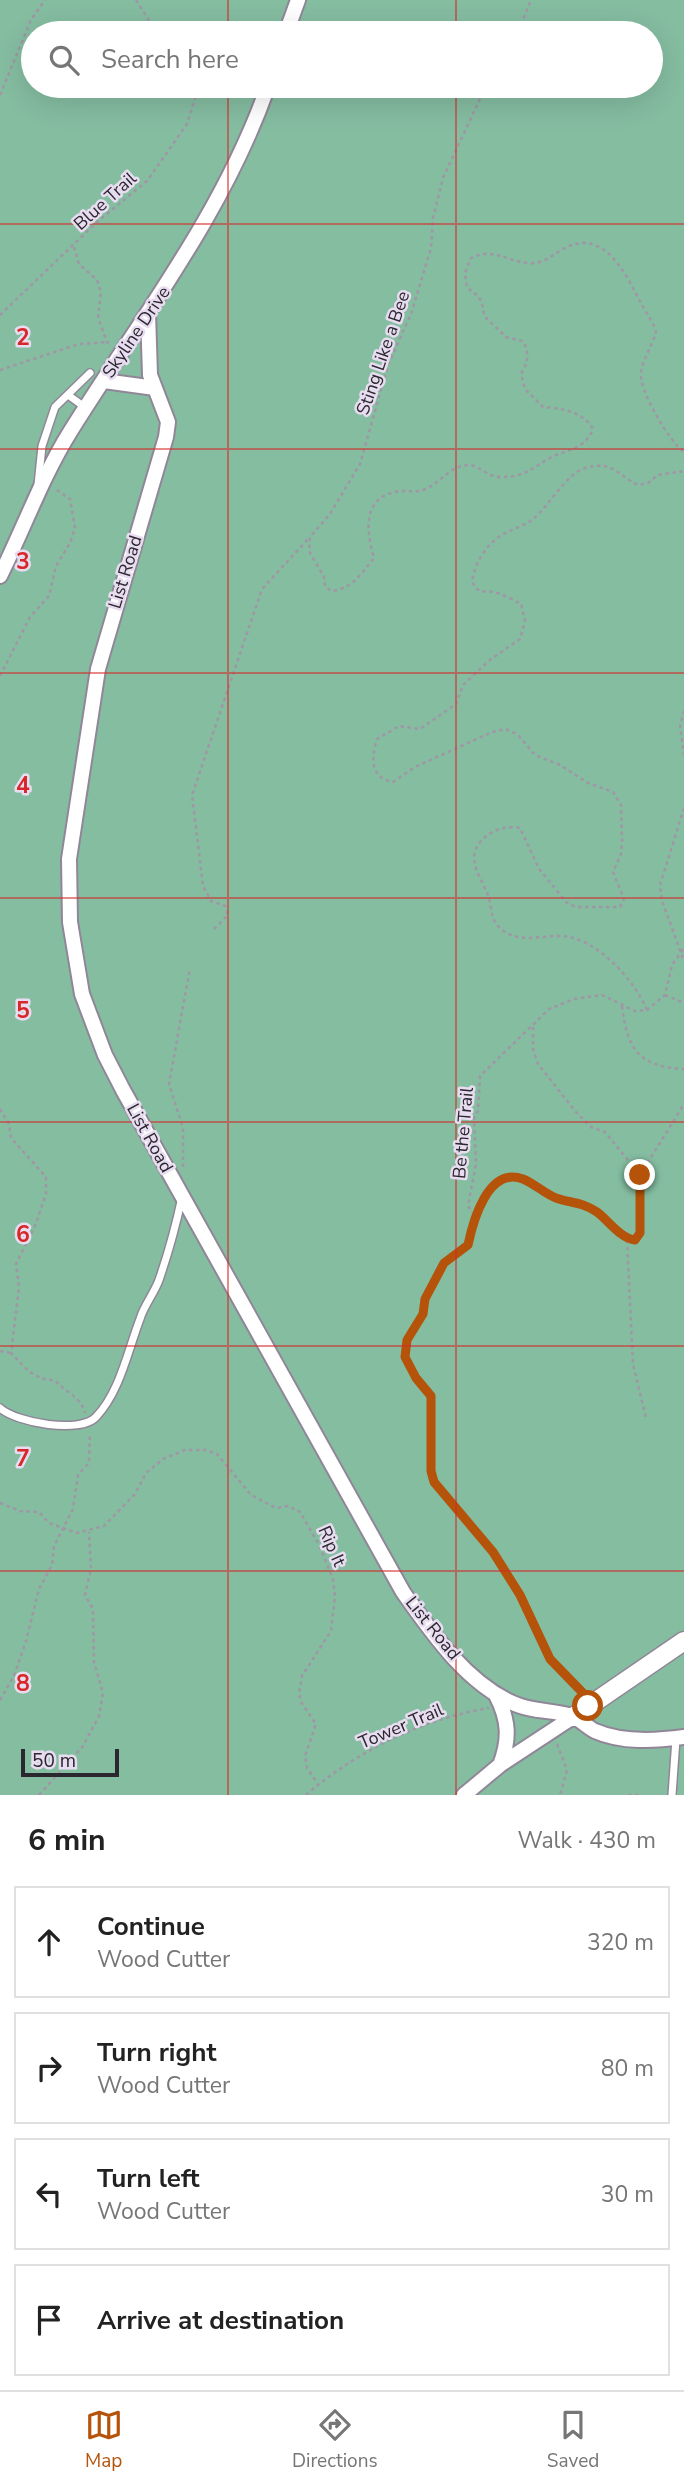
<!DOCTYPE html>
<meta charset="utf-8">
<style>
:root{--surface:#fff;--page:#f6f6f6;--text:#222;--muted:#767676;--line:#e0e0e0;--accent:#b45309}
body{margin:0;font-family:"Nunito Sans",sans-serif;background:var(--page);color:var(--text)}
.scale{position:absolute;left:21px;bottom:18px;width:98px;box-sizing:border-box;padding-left:7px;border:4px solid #2b272e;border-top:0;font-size:19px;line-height:24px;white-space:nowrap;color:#2b272e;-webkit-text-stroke:5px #e8ddf0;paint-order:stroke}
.stop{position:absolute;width:21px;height:21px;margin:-16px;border:5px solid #b45309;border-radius:50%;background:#fff}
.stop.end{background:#b45309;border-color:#fff;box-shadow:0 2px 7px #0008}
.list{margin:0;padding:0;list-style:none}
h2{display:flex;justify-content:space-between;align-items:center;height:91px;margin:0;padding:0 28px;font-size:30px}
h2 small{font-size:23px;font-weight:400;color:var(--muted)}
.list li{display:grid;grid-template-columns:46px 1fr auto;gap:21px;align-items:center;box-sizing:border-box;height:112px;margin:0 14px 14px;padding:0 14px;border:2px solid var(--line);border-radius:0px}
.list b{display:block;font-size:26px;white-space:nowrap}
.list p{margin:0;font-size:23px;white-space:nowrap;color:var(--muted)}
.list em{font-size:23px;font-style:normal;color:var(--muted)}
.icon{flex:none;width:38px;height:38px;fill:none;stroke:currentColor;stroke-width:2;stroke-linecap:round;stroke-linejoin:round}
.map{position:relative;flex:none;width:684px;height:1795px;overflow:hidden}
.search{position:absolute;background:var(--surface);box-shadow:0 7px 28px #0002;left:21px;right:21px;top:21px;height:77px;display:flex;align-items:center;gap:18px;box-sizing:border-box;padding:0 24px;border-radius:38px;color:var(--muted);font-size:26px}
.sheet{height:595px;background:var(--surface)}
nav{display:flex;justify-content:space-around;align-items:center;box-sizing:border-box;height:98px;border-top:2px solid var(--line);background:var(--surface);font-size:19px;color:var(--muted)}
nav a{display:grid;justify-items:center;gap:4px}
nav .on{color:var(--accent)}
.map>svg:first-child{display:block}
.forest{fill:#85bda1;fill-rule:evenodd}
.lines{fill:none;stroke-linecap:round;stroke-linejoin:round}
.service-casing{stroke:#908698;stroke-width:10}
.minor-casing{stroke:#908698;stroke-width:18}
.tertiary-casing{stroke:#908698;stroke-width:21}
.path{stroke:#9f97a5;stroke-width:2.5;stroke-dasharray:3.5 3.5;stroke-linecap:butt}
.service{stroke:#fff;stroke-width:7}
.minor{stroke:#fff;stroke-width:14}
.tertiary{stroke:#fff;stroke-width:18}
.route{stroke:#b45309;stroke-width:9}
.grid{fill:none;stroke:#d62828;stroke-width:2;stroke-opacity:0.55}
.labels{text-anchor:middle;stroke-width:5;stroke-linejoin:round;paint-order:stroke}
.street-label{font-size:18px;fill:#2b272e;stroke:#e8ddf0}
.grid-label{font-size:23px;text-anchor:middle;font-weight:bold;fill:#d62828;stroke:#e8ddf0;stroke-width:5;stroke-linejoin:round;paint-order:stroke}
</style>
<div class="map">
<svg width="684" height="1795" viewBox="0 0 684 1795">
<rect width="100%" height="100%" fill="#e8ddf0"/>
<path class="forest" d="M0,0H684V1795H0ZM33,33H651V86H33Z"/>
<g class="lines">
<g class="service-casing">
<path id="service" d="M68,395L86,408
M38,485L42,446L55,407L90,373
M0,1408C17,1423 80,1434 96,1417C120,1392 128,1350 140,1319C144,1305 154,1294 159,1280C168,1254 176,1225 182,1197
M672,1795L676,1739"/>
</g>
<g class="minor-casing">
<path id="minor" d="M286,33L298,0
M148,313L150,375L168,422L166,437L98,669L69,859L70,922L82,994L105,1055L123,1090L403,1592C432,1633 467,1684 515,1704C533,1712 554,1710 572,1716C580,1719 587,1727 595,1731C622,1743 655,1741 684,1737
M104,381L155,388
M0,576C24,528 42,477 70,432C141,318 223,214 268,86
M496,1695C509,1720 510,1739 500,1765
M464,1795L500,1765L573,1717"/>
</g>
<g class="tertiary-casing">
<path id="tertiary" d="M573,1717L684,1641"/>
</g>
<path class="path" d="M136,0L157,33
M509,33L522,22L531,0
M486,86L443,178L433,218L431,248L411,314L388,365L360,464L330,514L310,537L309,551L324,577L325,586L331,591C352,589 361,574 374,558C367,534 361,499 395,492C406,489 414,494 426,489C441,482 450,466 468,465C480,465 488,478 502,477C528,477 536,464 556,455C572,449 586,447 593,429C584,412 561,408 543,407L525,389L521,374L527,362V348L522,341L506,337L484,316C483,302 480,295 467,288L465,273L471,258C493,247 505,261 528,263C544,265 554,253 567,247C606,229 627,277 641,303C646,313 652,320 656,331C653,345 643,358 641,372C638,389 670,443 684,452
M0,95L31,20L45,0
M74,247L79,264L97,280L101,293L98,318L107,342L112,345
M0,315L97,222L147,181L187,124L199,86
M0,370L79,344L107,342
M0,676L30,617L49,596L56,566L70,543L75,528L70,499L54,488
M684,711L680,726L684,755
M684,808L660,885L662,901L684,961
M214,929L228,915L225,906L211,901L203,886L192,795L262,589L310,537
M665,995L684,1003
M622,1006C627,1048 638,1067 684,1069
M647,1010C634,979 597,939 563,936C543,935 523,943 505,932C489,921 493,911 488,895C481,877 465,859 481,841C491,830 507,825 520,828L539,869L568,904L577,907H620L624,899L613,872L621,854L622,840L621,805L613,792L588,783L560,765L535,755L518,735L506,729L492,732L415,767L393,782C370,778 371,758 377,739L399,726L420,729L456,704L463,685L491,659L520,639L525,621L521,604C513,600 503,594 494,592C482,590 478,595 472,581C475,565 482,551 495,540C506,530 522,528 533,519C549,506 567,473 585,468C613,460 617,475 638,485L648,483L658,475L684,471
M533,1027V1049L538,1064L575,1111L591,1127L605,1132L640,1175V1233L635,1240C621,1239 608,1220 597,1212C583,1202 570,1203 556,1198C545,1193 535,1184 523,1179C502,1171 483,1196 475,1213C470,1222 470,1235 468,1245L444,1263L425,1299L423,1314L407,1340L406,1357L416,1378L431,1396V1470L434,1482L493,1552L520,1595L550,1659L584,1693
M0,1109L9,1124L11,1138L46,1177V1194L35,1226L16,1264L19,1287L11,1353C25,1367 33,1380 55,1380C64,1392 80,1395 85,1413
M183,1167V1128L169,1084L190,968
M640,1175L684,1104
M474,1215L468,1206L476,1164L474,1116L478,1111L480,1076L549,1009L574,999L602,995L635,1011L647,1010L665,995L672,965L684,948
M627,1240L633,1364L646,1418
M0,1351L11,1353
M0,1503L20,1511L39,1512L49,1523L77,1533L104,1526L135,1494L146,1473L163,1459L185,1450H206L217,1454L251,1495L276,1508L288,1506L300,1512L319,1545L333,1579L335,1596L331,1631L302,1676L299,1693L301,1702L316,1724L305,1756L307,1768L318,1784
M0,1700L14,1676L26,1641L39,1589L52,1565L54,1546L73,1509L78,1475L89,1463L90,1433
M557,1744L567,1770L560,1795
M39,1795L83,1746L99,1716L103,1693L94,1662L93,1609L85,1595L91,1569L89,1532
M306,1795C357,1751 422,1719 489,1708
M628,1795H639"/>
<use href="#service" class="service"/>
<use href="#minor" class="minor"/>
<use href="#tertiary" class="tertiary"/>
</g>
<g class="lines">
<path class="route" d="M588,1706L583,1693L550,1659L520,1595L493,1552L434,1482L431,1471V1396L416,1378L405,1357L407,1340L423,1314L425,1299L444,1263L468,1245C473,1221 488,1166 523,1179C535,1184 545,1194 556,1198C570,1203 583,1202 597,1212C608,1220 621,1239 635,1240L640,1233V1175"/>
</g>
<path class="grid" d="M228,0V33M456,0V33M228,86V1795M456,86V1795M0,224H684M0,449H684M0,673H684M0,898H684M0,1122H684M0,1346H684M0,1571H684"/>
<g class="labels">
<g class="street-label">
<text transform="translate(105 201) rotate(-42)" y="6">Blue Trail</text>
<text transform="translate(136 332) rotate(-56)" y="6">Skyline Drive</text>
<text transform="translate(383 353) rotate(-71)" y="6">Sting Like a Bee</text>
<text transform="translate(125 572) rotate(-73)" y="6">List Road</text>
<text transform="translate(463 1133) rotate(-85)" y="6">Be the Trail</text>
<text transform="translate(150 1138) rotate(61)" y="6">List Road</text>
<text transform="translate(332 1546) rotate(66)" y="6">Rip It</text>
<text transform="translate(433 1628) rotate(51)" y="6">List Road</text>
<text transform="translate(401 1726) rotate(-23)" y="6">Tower Trail</text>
</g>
</g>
<g class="grid-label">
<text x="23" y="345">2</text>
<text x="23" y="569">3</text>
<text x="23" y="793">4</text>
<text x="23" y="1018">5</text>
<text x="23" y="1242">6</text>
<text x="23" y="1466">7</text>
<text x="23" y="1691">8</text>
</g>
</svg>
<div class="scale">50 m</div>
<div class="stop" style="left:588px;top:1706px"></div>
<div class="stop end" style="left:640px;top:1175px"></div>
<div class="search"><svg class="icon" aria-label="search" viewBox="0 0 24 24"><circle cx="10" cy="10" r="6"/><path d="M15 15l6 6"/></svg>Search here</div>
</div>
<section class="sheet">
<h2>6 min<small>Walk · 430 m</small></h2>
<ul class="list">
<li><svg class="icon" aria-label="ahead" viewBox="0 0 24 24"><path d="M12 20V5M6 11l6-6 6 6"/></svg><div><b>Continue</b><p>Wood Cutter</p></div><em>320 m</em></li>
<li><svg class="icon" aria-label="right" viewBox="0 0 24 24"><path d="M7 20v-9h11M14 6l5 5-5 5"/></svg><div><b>Turn right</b><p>Wood Cutter</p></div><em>80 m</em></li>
<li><svg class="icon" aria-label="left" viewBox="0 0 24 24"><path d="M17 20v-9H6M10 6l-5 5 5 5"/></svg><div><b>Turn left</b><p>Wood Cutter</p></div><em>30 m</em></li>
<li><svg class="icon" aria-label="arrive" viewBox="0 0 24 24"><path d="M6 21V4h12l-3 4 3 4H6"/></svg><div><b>Arrive at destination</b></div></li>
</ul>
</section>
<nav>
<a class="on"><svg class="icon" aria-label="map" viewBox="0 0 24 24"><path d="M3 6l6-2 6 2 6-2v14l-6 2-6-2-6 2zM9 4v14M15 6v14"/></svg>Map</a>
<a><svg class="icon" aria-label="directions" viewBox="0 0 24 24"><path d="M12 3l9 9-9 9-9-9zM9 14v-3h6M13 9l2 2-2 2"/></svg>Directions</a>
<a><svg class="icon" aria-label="saved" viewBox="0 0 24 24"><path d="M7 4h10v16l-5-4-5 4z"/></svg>Saved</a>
</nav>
